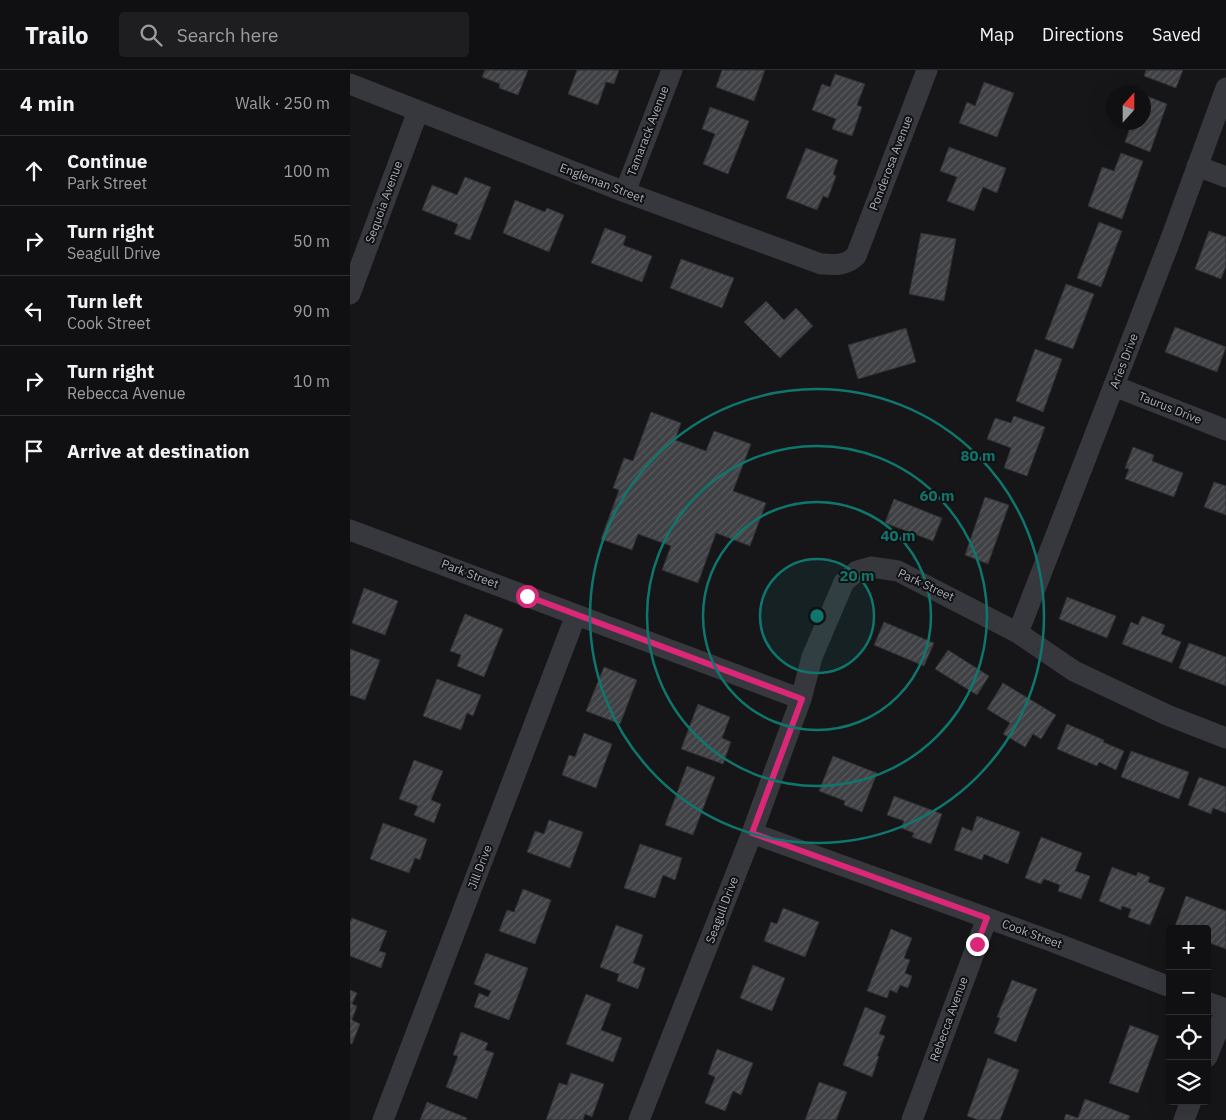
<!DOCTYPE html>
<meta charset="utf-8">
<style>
:root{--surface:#101012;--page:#1e1e20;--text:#f1f3f6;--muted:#9c9d9f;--line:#303032}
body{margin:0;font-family:"IBM Plex Sans",sans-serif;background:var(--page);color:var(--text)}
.controls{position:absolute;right:15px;bottom:15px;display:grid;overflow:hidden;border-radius:5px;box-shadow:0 5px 20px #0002}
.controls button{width:45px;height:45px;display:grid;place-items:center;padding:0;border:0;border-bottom:1px solid var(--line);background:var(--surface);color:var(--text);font:25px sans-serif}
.compass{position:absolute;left:756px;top:15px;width:45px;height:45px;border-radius:50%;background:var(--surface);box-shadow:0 5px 20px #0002;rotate:21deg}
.stop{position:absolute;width:15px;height:15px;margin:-11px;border:4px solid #db2777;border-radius:50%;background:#fff}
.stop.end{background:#db2777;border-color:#fff;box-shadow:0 1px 5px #0008}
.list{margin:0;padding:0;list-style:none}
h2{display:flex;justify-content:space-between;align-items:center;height:65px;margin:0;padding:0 20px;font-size:21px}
h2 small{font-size:16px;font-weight:400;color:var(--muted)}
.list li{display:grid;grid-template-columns:32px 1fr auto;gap:15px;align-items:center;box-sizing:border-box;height:70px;padding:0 20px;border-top:1px solid var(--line)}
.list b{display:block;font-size:19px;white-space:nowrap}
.list p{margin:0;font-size:16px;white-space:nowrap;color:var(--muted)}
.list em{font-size:16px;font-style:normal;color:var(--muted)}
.icon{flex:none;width:28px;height:28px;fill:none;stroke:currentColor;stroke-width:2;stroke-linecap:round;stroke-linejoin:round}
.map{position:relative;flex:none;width:876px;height:1050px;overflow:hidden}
header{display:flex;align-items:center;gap:30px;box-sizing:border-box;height:70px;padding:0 25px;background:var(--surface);border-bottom:1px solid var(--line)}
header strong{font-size:24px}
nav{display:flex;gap:28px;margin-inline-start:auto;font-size:18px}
.search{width:350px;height:45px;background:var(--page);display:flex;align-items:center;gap:12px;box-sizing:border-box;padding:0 18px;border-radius:5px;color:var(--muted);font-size:19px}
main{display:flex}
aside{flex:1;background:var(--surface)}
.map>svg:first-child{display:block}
.building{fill:url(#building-hatch);stroke:#303034}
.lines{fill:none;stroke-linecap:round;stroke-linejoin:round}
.street{stroke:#37383d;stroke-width:21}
.route{stroke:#db2777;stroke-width:6}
.ring{fill:none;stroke:#0f766e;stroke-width:2.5}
.labels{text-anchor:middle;stroke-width:4;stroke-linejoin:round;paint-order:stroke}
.street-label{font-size:12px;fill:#a8adb8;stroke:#111113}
.centre{fill:#0f766e;stroke:#111113;stroke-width:2.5}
.ring-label{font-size:15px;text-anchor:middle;font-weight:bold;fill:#0f766e;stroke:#111113;stroke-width:4;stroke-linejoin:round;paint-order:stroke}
</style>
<header>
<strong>Trailo</strong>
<div class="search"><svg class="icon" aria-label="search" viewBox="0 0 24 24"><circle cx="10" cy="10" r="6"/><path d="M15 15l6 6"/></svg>Search here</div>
<nav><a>Map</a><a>Directions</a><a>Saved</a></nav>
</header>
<main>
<aside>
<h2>4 min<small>Walk · 250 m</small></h2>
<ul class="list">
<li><svg class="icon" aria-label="ahead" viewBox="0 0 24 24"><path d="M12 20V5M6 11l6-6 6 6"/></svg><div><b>Continue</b><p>Park Street</p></div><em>100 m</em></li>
<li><svg class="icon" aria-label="right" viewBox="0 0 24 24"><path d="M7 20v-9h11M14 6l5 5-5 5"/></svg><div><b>Turn right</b><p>Seagull Drive</p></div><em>50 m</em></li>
<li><svg class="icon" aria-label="left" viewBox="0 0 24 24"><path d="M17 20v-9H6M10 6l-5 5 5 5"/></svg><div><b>Turn left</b><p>Cook Street</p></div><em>90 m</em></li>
<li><svg class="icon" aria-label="right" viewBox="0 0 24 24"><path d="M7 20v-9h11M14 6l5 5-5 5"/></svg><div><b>Turn right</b><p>Rebecca Avenue</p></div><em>10 m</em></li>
<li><svg class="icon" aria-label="arrive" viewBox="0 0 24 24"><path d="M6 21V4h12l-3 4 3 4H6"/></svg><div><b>Arrive at destination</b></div></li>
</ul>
</aside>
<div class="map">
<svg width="876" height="1050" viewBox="0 0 876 1050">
<defs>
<pattern id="building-hatch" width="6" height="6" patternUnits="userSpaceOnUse" patternTransform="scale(1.25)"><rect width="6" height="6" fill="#404145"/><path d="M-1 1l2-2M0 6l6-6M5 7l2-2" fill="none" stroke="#595a5e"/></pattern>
</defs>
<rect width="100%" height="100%" fill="#161618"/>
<path class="building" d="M135,0H178L168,25L149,18L150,14L132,7Z
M227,0H269L264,14L256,12L248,35L218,24Z
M372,0H415L404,31L366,17Z
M796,0H833L826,18L794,6Z
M485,4L515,14L507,35L512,37L502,66L482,59L486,49L462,40L472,14L480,17Z
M634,12L664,23L647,67L609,53L617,32L625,36Z
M794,25L817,34L800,82L775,72L782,52H794Z
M360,37L399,51L378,104L353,94L365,64L352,59Z
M599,77L656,98L647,123L633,117L624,141L597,131L607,107L590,101Z
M456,78L488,90L483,104L486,106L478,128L473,126L467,140L436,128Z
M771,83L793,91L772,149L738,136L752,97L764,101Z
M115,107L141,117L120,170L104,164L108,154L72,140L82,115L107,125Z
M165,130L195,142L197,138L214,145L199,182L153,163Z
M749,152L772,161L751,217L727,208Z
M255,158L276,166L273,175L302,186L292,212L241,193Z
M859,161L876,167V196L871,209L845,199Z
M571,163L606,169L594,231L559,224Z
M331,189L384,208L372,238L320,218Z
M716,214L744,224L723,279L695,269Z
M416,231L434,250L446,238L463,256L430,288L394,252Z
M825,257L876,277L867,302L815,282Z
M556,258L566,292L508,309L498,275Z
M685,279L712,289L693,342L666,331Z
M301,342L331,353L325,370L356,381L364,361L401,374L383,421L416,433L400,476L366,463L348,513L312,500L321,476L288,464L282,480L251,469L269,420L263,418L274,388L283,391Z
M664,346L695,357L677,406L654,398L661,378L637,369L645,348L661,353Z
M783,377L804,385L802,391L833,403L824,427L775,409L779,399L775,398Z
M864,412L876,416V445L854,437Z
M635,427L659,435L638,494L615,485Z
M544,429L592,448L583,471L535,453Z
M14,518L48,531L35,565L2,553Z
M717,527L766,546L757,568L709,549Z
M115,544L153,559L134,607L107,596L111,585L100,581Z
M792,546L815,555L811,564L831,572L822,593L772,574L781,552L788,555Z
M534,552L584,573L574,596L524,575Z
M839,573L876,587V616L829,598Z
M0,579L30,590L15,630L0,625Z
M598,580L639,606L627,625L585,599Z
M254,597L287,610L270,654L236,641Z
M87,609L131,625L123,646L117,643L111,660L73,646Z
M653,613L706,645L691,669L683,664L675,677L653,664L660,653L637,639Z
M348,634L380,647L372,668L381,672L373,694L331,679Z
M717,654L754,670L753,672L774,681L766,700L749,692L747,696L707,679Z
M234,663L262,674L246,718L212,705L219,685L225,687Z
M781,681L839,702L829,729L771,707Z
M483,686L527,703L512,742L494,735L495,731L469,721Z
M64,690L93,701L81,730L91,734L84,753L64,745L68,736L49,729Z
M337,696L365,707L343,765L315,755Z
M849,707L876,717V743L863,738L861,744L838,735Z
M544,726L592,744L581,774L562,767L564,763L551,758L554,751L537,745Z
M627,746L670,762L658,794L634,784L632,790L604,780L612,757L622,761Z
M199,750L233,762L220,798L177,782L185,761L194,764Z
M33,753L77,769L70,790L65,788L59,803L20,789Z
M691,767L732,783L725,801L740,806L731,829L708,821L710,815L694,809L691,814L675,808Z
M290,774L332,788L325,810L313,805L305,828L274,818Z
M762,797L786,806L788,802L800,807L798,812L815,818L800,855L778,847L781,839L772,836L771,840L749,831Z
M173,819L201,830L185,874L149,861L157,840L164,842Z
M836,826L876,841V879L857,872V859H824Z
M433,838L469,852L455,887L414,871L421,852L427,854Z
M2,848L37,861L29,881L36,883L31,898L0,886V853Z
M266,855L293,865L283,893L295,898L288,919L267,911L269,904L250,897Z
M541,859L562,868L554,888L560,890L555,903L562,906L558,918L550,915L547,923L540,920L537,928L517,921Z
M136,883L178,898L159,950L124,937L129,923L138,927L141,921L124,914Z
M403,895L435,908L422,941L390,928Z
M662,910L687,919L666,972L644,963L650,948L647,947Z
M0,920L7,923L2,934L7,936L2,950L10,954L2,974L0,973Z
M236,924L261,934L251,960L272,968L263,992L216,974Z
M515,937L536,946L529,964L535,966L527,986H529L522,1007L493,995Z
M780,955L809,966L788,1023L759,1013Z
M111,962L138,973L135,980L144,983L127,1029L96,1017L108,986L103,985Z
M367,979L403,993L391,1025L383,1021L375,1041L355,1033L365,1007L358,1004Z
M638,988L669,1000L650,1050H628L617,1046Z
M221,1003L254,1014L242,1047L235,1044L233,1050H196L209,1013L217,1015Z
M469,1012L497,1022L486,1050H455Z
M735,1029L780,1046L778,1050H714L716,1044L728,1048Z
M77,1032L117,1048L116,1050H70Z"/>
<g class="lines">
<path class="street" d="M0,14L275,122L471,194C485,195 495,196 506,186L577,0
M847,96L876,107
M275,122L322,0
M0,224L68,41
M764,316L876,360
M0,460L451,629
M668,563L820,171L876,18
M402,763L698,870L820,917
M857,932L876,939
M857,987L876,939
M33,1050L226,545
M289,1050L402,763L451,629L462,587L494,512L507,501L521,497L548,501L668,563L724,601L817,645L876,668
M562,1050L637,848
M834,1050L841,1031"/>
</g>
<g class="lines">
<path class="route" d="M177,526L452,629L402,763L637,848L627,874"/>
</g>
<circle cx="467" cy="546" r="57" fill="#0f766e" fill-opacity=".12"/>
<g class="ring">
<circle cx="467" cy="546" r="57"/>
<circle cx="467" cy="546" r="114"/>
<circle cx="467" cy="546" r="170"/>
<circle cx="467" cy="546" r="227"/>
</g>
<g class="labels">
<g class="street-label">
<text transform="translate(298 61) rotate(-69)" y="4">Tamarack Avenue</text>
<text transform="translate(541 93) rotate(-69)" y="4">Ponderosa Avenue</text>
<text transform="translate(252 113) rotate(21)" y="4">Engleman Street</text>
<text transform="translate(34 132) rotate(-70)" y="4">Sequoia Avenue</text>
<text transform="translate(774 291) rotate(-69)" y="4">Aries Drive</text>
<text transform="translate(820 338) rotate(22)" y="4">Taurus Drive</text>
<text transform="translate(120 504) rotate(21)" y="4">Park Street</text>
<text transform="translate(576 515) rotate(25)" y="4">Park Street</text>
<text transform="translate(130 797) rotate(-69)" y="4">Jill Drive</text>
<text transform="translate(372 840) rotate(-69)" y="4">Seagull Drive</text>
<text transform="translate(682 864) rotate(20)" y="4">Cook Street</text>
<text transform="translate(599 949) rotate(-70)" y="4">Rebecca Avenue</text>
</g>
</g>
<circle cx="467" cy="546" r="8" class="centre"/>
<g class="ring-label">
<text x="628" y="391">80 m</text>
<text x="587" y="431">60 m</text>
<text x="548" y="471">40 m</text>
<text x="507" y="511">20 m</text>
</g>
</svg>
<div class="controls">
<button>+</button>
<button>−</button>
<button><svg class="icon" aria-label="locate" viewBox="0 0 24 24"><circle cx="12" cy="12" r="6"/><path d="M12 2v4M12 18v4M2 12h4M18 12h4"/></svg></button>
<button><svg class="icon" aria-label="layers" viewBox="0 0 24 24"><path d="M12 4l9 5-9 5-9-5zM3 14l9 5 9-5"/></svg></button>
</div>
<svg class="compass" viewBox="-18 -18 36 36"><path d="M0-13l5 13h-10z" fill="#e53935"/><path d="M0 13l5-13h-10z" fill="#9c9d9f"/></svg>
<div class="stop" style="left:177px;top:526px"></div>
<div class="stop end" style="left:627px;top:874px"></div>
</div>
</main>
